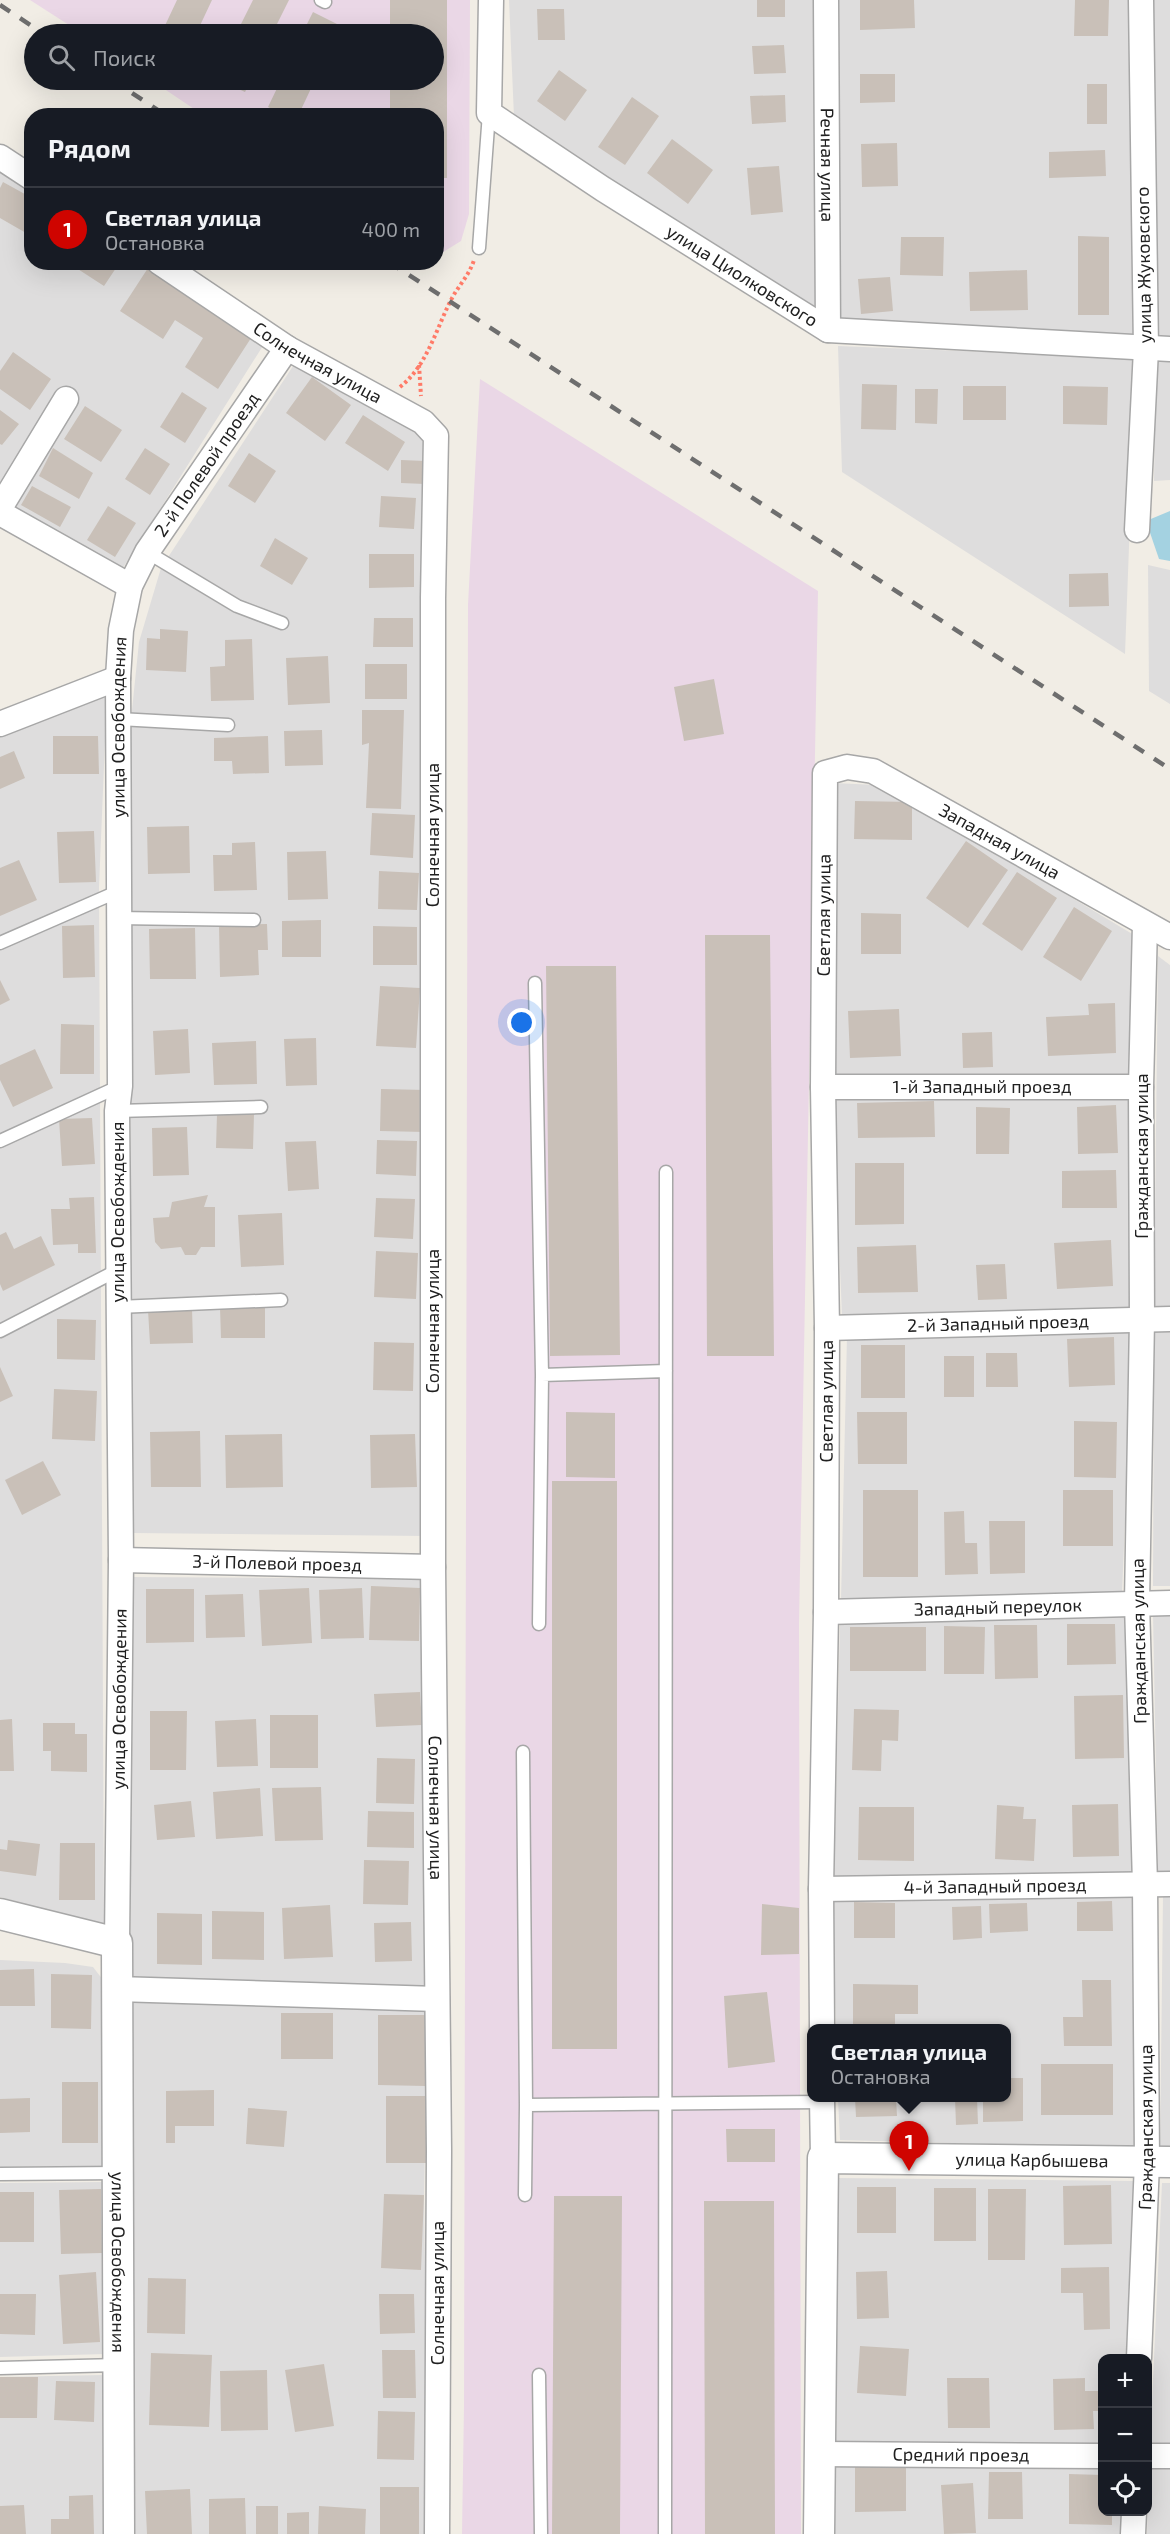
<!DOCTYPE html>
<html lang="ru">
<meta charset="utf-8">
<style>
:root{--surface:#171b24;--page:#242831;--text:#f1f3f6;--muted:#9ea1a6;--line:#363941;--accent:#cf0400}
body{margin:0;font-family:"Exo 2",sans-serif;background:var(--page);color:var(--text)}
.controls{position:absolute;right:18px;bottom:18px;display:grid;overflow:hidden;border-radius:12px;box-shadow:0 6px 24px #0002}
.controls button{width:54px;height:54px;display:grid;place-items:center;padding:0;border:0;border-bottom:2px solid var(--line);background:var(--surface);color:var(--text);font:30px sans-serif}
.you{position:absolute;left:522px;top:1023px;width:21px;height:21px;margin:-15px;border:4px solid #fff;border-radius:50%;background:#1a73e8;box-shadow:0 0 0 9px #1a73e833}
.badge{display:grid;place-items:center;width:39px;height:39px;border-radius:50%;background:var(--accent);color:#fff;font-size:20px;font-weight:700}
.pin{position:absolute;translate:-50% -50px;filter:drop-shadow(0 2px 3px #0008)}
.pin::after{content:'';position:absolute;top:32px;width:21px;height:18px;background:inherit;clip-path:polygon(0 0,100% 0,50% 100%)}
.popup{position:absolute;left:807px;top:2024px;width:204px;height:78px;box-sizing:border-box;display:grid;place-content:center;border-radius:12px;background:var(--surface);filter:drop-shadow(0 2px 4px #0005);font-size:20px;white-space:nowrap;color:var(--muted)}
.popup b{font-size:22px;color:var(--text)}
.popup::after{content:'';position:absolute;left:50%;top:100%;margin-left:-12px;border:12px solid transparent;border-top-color:var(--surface)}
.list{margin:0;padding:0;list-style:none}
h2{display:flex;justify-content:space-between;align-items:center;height:78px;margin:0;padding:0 24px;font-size:26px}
h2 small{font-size:20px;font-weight:400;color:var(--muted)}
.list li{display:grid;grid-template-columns:39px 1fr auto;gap:18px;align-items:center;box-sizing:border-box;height:84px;padding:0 24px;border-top:2px solid var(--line)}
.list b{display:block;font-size:22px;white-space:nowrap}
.list p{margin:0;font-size:20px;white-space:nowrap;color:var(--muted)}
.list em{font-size:20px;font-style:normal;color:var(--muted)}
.icon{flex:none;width:33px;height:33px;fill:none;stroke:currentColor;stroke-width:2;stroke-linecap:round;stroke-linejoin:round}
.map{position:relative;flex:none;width:1170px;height:2534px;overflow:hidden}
.search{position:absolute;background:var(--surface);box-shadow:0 6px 24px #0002;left:24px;top:24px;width:420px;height:66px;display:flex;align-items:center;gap:15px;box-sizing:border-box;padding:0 21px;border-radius:33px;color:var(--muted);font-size:22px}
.panel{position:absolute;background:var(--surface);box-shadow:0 6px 24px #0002;left:24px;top:108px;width:420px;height:162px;border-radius:24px}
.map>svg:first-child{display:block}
.residential{fill:#dedddd}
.industrial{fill:#ead7e6}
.water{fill:#a4d2e1}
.building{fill:#c9c0b8}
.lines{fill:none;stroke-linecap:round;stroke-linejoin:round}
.service-casing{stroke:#a7a7a7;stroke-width:15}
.minor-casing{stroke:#a7a7a7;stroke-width:27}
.tertiary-casing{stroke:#a7a7a7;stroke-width:33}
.path{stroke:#ff7b68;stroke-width:4;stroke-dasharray:3 3;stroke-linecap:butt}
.service{stroke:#fff;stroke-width:12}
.minor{stroke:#fff;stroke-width:24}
.tertiary{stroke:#fff;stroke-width:30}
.rail{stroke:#6e6e6e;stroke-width:4.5;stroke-dasharray:12 12;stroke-linecap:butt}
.labels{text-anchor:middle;stroke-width:4.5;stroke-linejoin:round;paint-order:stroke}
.street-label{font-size:18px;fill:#202020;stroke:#fff}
</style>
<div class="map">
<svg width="1170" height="2534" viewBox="0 0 1170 2534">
<rect width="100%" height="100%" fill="#f1ede5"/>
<path class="residential" d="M509,0H818L820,316L514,117Z
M834,0H1132L1136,339L835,325Z
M1152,0H1170V338H1153Z
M0,169L31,190L32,262L141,263L266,341L121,571L0,500Z
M838,346L1136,358L1125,654L842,472Z
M1156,358H1170V480L1154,481Z
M297,360L434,441L426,1536L133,1533L128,749L139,642L161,568Z
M1148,565L1170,570V704L1149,691Z
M107,693L99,887L104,1925L0,1897V733Z
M834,783L876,785L912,802L1134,935L1130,1077L829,1078Z
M1158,956L1170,965V1307H1154Z
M833,1093L1130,1098L1133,1309L842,1316Z
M1154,1326H1170V1586H1153Z
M1133,1330L1122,1593L841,1600L847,1336Z
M131,1577L427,1579L422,1725L426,2096L424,2196L429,2534H129Z
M1153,1615H1170V1874H1158Z
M1126,1616L1133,1874L834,1882L840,1622Z
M1170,1895V2147H1160L1163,1896Z
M832,1897H1135V2148L840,2140L838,2098H1006V2028H836Z
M0,1960L65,1963L93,1967L107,1985L105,2166L0,2167Z
M837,2178L1135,2181L1128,2358H1102V2445H836Z
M106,2182L105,2354L0,2357V2183Z
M1162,2183H1170V2446H1150Z
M103,2375L104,2534H0V2377Z
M828,2461L1102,2466V2512H1123V2534H828Z
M1149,2467H1170V2534H1147Z"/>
<path class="industrial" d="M30,0H470L469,214L461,241L440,254L437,251L436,116L203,115L151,80H434V34H83Z
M480,379L818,591L799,1624L801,2534H462L464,2406L468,605Z"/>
<path class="water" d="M1170,511V561L1159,559L1146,521Z"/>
<path class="building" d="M177,0H212L196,34H161Z
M253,0H289L272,34H236Z
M390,0H447V178H436V116H390V80H434V34H390Z
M757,0H785V17H757Z
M860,0H914L915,28L860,30Z
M1075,0H1109L1108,36H1074Z
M537,9H564L565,40H538Z
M313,12L341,26L337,34H302Z
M784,45L786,73L754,74L752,46Z
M559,70L587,90L565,121L537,101Z
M860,74H895V102L860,103Z
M219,80H251L245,92Z
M281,80H315L298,116H286L268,107Z
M1087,84H1107V124H1087Z
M785,95L786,122L752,124L750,96Z
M632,97L659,116L625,165L598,147Z
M672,139L713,170L688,204L647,173Z
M897,143L898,186L862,187L861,144Z
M1105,150L1106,176L1049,178V152Z
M779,166L783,212L751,215L747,168Z
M3,182L32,198V224L26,233L0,218V188Z
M1078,236L1109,237V315H1078Z
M901,237H944L943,276L900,275Z
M67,262H120L104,286Z
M148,268L253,335L218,389L185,367L203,338L175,320L163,339L120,311Z
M1027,270L1028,310L970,311L969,272Z
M890,277L893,311L861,314L858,279Z
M13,352L51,379L30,410L0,389V371Z
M312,377L351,405L325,441L286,413Z
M862,384L897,385L896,430L861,429Z
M963,386H1006V420H963Z
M1063,386L1108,387L1107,425L1063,424Z
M915,389H938L937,424L915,423Z
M182,392L207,408L185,443L160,427Z
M85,406L122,430L101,462L64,439Z
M0,410L19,424L2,445L0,444Z
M363,415L405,442L388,471L345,443Z
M53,448L93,473L79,499L39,476Z
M145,448L170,464L150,495L125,479Z
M249,453L276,471L255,503L228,486Z
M401,460L425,461V484L401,483Z
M32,486L71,507L60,527L21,505Z
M381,496L416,498L414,529L379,527Z
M108,506L136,523L115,557L87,540Z
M275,538L308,558L292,585L260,566Z
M369,554H414V587L369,588Z
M1108,573L1109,606L1069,607V574Z
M374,618H413V647H373Z
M160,629L188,631L186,672L146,670L147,638L160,639Z
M252,639L254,700L211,701L210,667L225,666V640Z
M328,656L330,703L288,705L286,658Z
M365,664H407V699H365Z
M714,679L724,734L684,741L674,687Z
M362,710H404L401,809L366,808L369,743L362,745Z
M322,730L323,765L285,766L284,731Z
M53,736H98L99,774H53Z
M268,736L269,773L233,774L232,761H214V738Z
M14,751L25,778L0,789V757Z
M855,801L912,802V840L854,839Z
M372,813L415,815L413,858L370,855Z
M189,826L190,873L148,874L147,827Z
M94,831L96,882L59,883L57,832Z
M966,841L1008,870L968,928L926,898Z
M255,842L257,890L214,891L213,855H232V843Z
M326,851L328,899L288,900L287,852Z
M19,860L37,900L0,916V868Z
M379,871L419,873L417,910L378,909Z
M1017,872L1057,898L1022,951L982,924Z
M1074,907L1112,931L1081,981L1043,957Z
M861,913L901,914V954H861Z
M321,920V957H282V921Z
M267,924L268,950H258L259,975L220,977L219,925Z
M94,925L95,977L63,978L62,926Z
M373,926L417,927V965H373Z
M195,928L196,979H150L149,929Z
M705,935H770L774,1356H707Z
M546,966H616L620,1355L550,1356Z
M0,980L10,1000L0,1005Z
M380,986L420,988L416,1048L376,1046Z
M1115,1003L1116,1053L1048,1056L1046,1017L1089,1015L1088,1004Z
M899,1009L901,1056L850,1058L848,1011Z
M61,1024L94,1025V1074H60Z
M188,1029L190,1073L155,1075L153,1031Z
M992,1032L993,1067L963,1068L962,1033Z
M316,1038L317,1085L286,1086L284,1039Z
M256,1041L257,1084L214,1085L212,1043Z
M35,1049L53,1088L13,1107L0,1080V1065Z
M381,1089L426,1090L425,1132L380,1131Z
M934,1101L935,1137L858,1138L857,1103Z
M1116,1105L1118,1153L1078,1154L1077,1107Z
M976,1107L1010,1108L1009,1154H976Z
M217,1114H254L253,1149L216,1148Z
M92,1118L95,1164L62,1166L59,1119Z
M187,1127L189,1175L153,1176L152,1128Z
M377,1140L417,1141L416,1176L376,1174Z
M316,1141L319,1189L288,1191L285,1142Z
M855,1163H904V1224L855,1225Z
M1116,1170L1117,1208H1062V1171Z
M208,1195L204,1207H215V1247H201L196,1255H185L181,1247L161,1249L155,1242L153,1218L169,1217L172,1202Z
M94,1197L96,1253H78V1244L53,1245L51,1209H70L69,1198Z
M376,1198L415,1199L413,1239L374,1237Z
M282,1213L284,1265L241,1267L238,1215Z
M6,1232L14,1249L41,1236L55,1265L3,1291L0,1284V1235Z
M1111,1240L1113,1286L1057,1289L1054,1243Z
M916,1245L918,1292L858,1293L857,1247Z
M376,1251L418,1253L416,1299L374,1297Z
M1005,1264L1007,1299L978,1300L976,1265Z
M220,1307H265V1338H221Z
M192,1308L193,1343L150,1344L148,1310Z
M57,1319L96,1320L95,1360L57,1359Z
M1114,1337L1115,1385L1069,1387L1067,1339Z
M374,1342L414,1343L413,1391L373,1390Z
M861,1345H905V1398H861Z
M986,1353H1017L1018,1387H986Z
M944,1356H974V1397H944Z
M0,1367L13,1396L0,1402Z
M54,1389L97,1391L95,1441L52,1439Z
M566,1412L615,1413V1478L566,1477Z
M857,1412H907V1464H858Z
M1074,1421L1117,1422L1116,1478L1074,1477Z
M200,1431L201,1487H151L150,1432Z
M282,1434L283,1487L226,1488L225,1435Z
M415,1434L417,1487L371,1488L370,1435Z
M43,1461L61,1495L22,1515L5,1480Z
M552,1481H617V2049H552Z
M863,1490H918V1577H863Z
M1063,1490H1113V1546H1063Z
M964,1511L965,1543H977L978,1574L945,1575L944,1512Z
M989,1521H1025V1573L990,1574Z
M371,1586L420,1588L419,1641L369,1640Z
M309,1588L312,1643L262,1646L259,1590Z
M362,1588L364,1638L321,1639L319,1590Z
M146,1589H194V1642L146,1643Z
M243,1594L245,1637L206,1638L205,1595Z
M1067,1624H1115L1116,1664L1067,1665Z
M994,1625H1037L1038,1678L995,1679Z
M944,1626L985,1627L984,1674H944Z
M850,1627H926V1671H850Z
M420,1692L422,1725L376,1727L374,1694Z
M1123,1695L1124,1758L1075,1759L1074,1696Z
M854,1709L899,1710L898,1741L882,1740L881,1771L852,1770Z
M150,1711H187L186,1770H150Z
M270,1715H318V1768H270Z
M12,1719L14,1771H0V1720Z
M256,1719L258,1766L217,1767L215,1721Z
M43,1723H75V1734H87V1772L51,1771V1751H43Z
M377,1758L415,1759L414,1804L376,1803Z
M321,1787L323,1840L275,1841L272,1788Z
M260,1788L263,1836L216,1839L213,1792Z
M191,1801L195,1837L157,1840L154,1805Z
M1118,1804L1119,1856L1073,1857L1072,1805Z
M997,1805L1024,1807L1023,1819H1036L1034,1861L995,1859Z
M859,1807H914V1861L858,1860Z
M368,1811L414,1812V1848L367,1847Z
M8,1840L40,1844L36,1876L0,1871V1849L7,1850Z
M60,1843H95V1900H59Z
M364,1860L409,1861L408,1905L363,1904Z
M1112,1901L1113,1931H1077V1902Z
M854,1902L895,1903V1938H854Z
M1027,1903L1028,1931L990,1933L989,1904Z
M762,1904L799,1908V1954L761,1955Z
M330,1905L333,1957L284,1959L282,1908Z
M981,1906L982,1938L953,1940L952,1907Z
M212,1911L264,1912V1960L212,1959Z
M157,1913L202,1914V1965L157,1964Z
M411,1922L412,1961L375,1962L374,1923Z
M34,1969L35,2006H0V1970Z
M51,1974L92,1975L91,2029L51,2028Z
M1082,1980H1111L1112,2046H1064L1063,2017H1083Z
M853,1984L918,1985V2014H895V2028H853Z
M767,1992L775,2062L728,2068L724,1996Z
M281,2013H333V2059H281Z
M378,2015H425V2086L378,2085Z
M1041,2064H1113V2115H1041Z
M1006,2078H1023V2121L983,2122V2098H1006Z
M62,2082H98V2143H62Z
M214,2090V2126H175V2143H166V2091Z
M386,2096H426V2163H386Z
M30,2098V2132L0,2133V2099Z
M855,2098H896L897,2116L856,2117Z
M955,2098H977L978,2124L956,2125Z
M248,2108L287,2111L284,2147L246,2144Z
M726,2129H775V2162H727Z
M1111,2185L1112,2244L1064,2245L1063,2186Z
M857,2187H896V2233H857Z
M934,2188H976V2241H934Z
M101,2189L102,2253L61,2254L59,2190Z
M988,2189H1026L1025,2260H988Z
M0,2192H34V2242H0Z
M384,2194L424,2195L421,2270L381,2268Z
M554,2196H622L620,2534H552Z
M704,2201H774L775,2534H705Z
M1109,2267L1110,2329L1084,2330L1083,2293H1061V2268Z
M887,2271L889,2318L857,2319L856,2272Z
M96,2272L100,2342L63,2344L59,2275Z
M148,2278L186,2279L185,2334L147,2333Z
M0,2294H36L35,2335L0,2334Z
M379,2294H414L415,2333L380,2334Z
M860,2346L909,2349L906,2396L857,2393Z
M382,2350H415L416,2398H383Z
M151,2353L212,2355L209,2427L149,2425Z
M324,2364L334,2426L295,2432L285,2370Z
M267,2370L268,2430L221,2431L220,2371Z
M0,2377H38L37,2418H0Z
M947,2378H989L990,2428H948Z
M1085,2378V2391H1102V2411H1093L1094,2429L1054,2430L1053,2379Z
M56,2381L95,2382L94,2422L54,2420Z
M378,2411L415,2412L414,2460L377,2459Z
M855,2462H906V2511L855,2512Z
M989,2472H1022L1023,2519H988Z
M1069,2474L1102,2475V2512H1112V2525L1069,2524Z
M973,2483L976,2533L944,2534L941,2485Z
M380,2487H419V2534H380Z
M190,2489L192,2534H147L145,2491Z
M93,2495L94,2534H51V2519H69V2496Z
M245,2498L246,2534H209V2499Z
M24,2505L26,2534H0V2506Z
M256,2506H278V2534H256Z
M319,2506L366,2509L365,2534H318Z
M309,2512V2534H287V2513Z"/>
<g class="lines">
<g class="service-casing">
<path id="service" d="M321,0L325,2
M479,248L489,113
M147,552L237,606L282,623
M119,719L228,725
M117,918L254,920
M0,943L119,891
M535,983L542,1375
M117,1111L261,1107
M0,1141L120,1086
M118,1307L281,1300
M0,1331L120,1269
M539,1624L542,1375L666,1371
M523,1752L526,2105L822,2102
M0,2174L118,2173
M525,2195L526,2105
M0,2368L118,2365
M539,2375L541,2534
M665,2534L666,1172"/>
</g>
<g class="minor-casing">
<g id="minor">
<path id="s1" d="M491,0L489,113L603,189L828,330L1170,349"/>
<path id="s2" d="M826,0L828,330"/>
<path d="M0,157L32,178"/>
<path id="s3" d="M159,262L287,348L423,422L436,436L433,598V1567L439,2151L437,2534"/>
<path d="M0,508L66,399"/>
<path d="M0,513L130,586"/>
<path d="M1137,530L1146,349L1141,0"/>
<path d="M0,724L118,678"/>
<path id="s4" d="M823,1087H1141"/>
<path id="s5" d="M827,1328L1170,1319"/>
<path id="s6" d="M121,1560L433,1567"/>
<path id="s7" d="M826,1612L1170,1603"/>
<path id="s8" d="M821,1889L1170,1884"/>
<path id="s9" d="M117,1943L121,1560L117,1111L120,1086L118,678L121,630L130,586L147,552L287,348"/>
<path d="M117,1989L437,1999"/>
<path id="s10" d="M822,2028L821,1889L826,1612L827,1328L823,1087L825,773L847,767L873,771L1170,937"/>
<path d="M822,2098L823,2158"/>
<path id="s11" d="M1139,2358L1147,2162L1145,1884L1137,1603L1142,1319L1141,1087L1145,924"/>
<path id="s12" d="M819,2454L1102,2456"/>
<path d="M1148,2456H1170"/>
<path d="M1133,2534L1134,2512"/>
</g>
</g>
<g class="tertiary-casing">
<g id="tertiary">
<path id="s13" d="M0,1914L117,1943L119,2534"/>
<path id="s14" d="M819,2534L823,2158L1170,2162"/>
</g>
</g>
<path class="path" d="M419,365L421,396
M400,387C427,366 436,329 451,300C458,286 469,276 474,260"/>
<use href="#service" class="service"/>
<use href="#minor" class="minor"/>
<use href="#tertiary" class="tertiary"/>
<path class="rail" d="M0,5L44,34
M112,80L167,116
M389,262L1170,769"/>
</g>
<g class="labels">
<g class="street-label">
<text dy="6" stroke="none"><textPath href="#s2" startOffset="165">Речная улица</textPath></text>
<text transform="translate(1144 265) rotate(-91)" y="6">улица Жуковского</text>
<text dy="6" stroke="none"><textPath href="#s1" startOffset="414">улица Циолковского</textPath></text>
<text dy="6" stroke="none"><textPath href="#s3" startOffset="188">Солнечная улица</textPath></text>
<text dy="6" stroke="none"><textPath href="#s9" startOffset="1502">2-й Полевой проезд</textPath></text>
<text dy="6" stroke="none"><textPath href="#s9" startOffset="1216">улица Освобождения</textPath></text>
<text transform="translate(433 835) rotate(-90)" y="6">Солнечная улица</text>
<text dy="6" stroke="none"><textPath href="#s10" startOffset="1449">Западная улица</textPath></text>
<text dy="6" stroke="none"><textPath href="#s10" startOffset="1113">Светлая улица</textPath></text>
<text dy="6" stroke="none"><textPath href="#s4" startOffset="159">1-й Западный проезд</textPath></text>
<text transform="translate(1142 1156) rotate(-90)" y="6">Гражданская улица</text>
<text transform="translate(118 1212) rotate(-90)" y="6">улица Освобождения</text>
<text transform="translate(433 1321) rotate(-90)" y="6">Солнечная улица</text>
<text dy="6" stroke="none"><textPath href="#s5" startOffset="171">2-й Западный проезд</textPath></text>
<text dy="6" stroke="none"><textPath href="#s10" startOffset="627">Светлая улица</textPath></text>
<text dy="6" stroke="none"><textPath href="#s6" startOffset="156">3-й Полевой проезд</textPath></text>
<text dy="6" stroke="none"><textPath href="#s7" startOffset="172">Западный переулок</textPath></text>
<text transform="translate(1139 1641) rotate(-91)" y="6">Гражданская улица</text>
<text dy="6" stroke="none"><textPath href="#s9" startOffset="244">улица Освобождения</textPath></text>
<text dy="6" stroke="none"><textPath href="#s3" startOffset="1700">Солнечная улица</textPath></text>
<text dy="6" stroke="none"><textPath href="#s8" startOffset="174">4-й Западный проезд</textPath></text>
<text dy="6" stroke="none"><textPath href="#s11" startOffset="231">Гражданская улица</textPath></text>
<text dy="6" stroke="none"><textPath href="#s14" startOffset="585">улица Карбышева</textPath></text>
<text dy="6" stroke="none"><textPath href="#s13" startOffset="440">улица Освобождения</textPath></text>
<text transform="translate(438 2293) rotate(-90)" y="6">Солнечная улица</text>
<text dy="6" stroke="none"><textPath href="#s12" startOffset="142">Средний проезд</textPath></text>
</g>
</g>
</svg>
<div class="controls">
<button>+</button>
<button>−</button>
<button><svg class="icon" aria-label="locate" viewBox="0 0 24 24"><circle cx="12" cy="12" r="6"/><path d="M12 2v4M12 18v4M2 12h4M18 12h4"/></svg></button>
</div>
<div class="you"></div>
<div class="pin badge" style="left:909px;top:2171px">1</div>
<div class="popup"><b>Светлая улица</b>Остановка</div>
<div class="search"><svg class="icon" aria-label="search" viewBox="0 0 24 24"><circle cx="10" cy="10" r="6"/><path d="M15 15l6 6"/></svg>Поиск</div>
<section class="panel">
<h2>Рядом<small></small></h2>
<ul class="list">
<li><span class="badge">1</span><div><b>Светлая улица</b><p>Остановка</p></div><em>400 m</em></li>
</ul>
</section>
</div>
